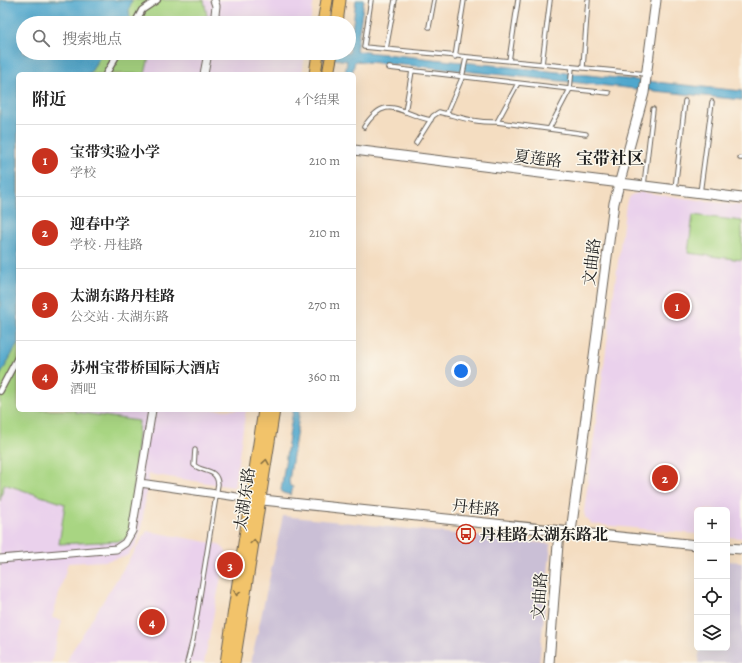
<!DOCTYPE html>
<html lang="zh">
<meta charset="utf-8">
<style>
:root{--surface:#fff;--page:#f2f2f2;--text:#222;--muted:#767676;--line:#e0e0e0;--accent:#c8321e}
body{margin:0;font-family:Alegreya,"Noto Serif SC",serif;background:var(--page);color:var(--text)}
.controls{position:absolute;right:12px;bottom:12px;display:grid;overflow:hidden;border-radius:6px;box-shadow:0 4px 16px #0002}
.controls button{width:36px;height:36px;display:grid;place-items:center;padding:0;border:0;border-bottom:1px solid var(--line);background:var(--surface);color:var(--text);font:20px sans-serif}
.you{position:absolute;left:461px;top:371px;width:14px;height:14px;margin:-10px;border:3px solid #fff;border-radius:50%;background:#1a73e8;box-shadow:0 0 0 6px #1a73e833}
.badge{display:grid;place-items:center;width:26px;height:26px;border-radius:50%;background:var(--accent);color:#fff;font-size:13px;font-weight:700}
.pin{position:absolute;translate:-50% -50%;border:2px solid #fff;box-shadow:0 1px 4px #0006}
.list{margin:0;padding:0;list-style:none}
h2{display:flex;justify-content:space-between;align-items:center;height:52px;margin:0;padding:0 16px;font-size:17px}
h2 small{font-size:13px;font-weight:400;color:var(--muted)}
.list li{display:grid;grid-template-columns:26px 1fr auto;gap:12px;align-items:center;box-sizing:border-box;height:72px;padding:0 16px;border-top:1px solid var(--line)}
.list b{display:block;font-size:15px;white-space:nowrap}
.list p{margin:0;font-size:13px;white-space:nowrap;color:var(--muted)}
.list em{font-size:13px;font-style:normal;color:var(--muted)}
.icon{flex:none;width:22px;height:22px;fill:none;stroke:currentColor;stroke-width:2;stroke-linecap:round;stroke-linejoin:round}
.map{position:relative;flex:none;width:742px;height:663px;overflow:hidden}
.search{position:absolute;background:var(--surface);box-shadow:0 4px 16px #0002;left:16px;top:16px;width:340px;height:44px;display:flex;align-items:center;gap:10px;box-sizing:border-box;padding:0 14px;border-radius:22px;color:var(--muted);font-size:15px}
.panel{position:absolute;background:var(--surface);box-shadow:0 4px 16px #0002;left:16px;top:72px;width:340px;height:340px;border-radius:6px}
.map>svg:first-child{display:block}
.built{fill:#ead1ec}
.industrial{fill:#cabfd6}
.green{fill:#a8d582;stroke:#62784f}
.water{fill:#50a7cd;stroke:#366274}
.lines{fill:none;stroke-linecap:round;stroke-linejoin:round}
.service-casing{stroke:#686056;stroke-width:5.5}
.pedestrian-casing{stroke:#686056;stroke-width:8}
.minor-casing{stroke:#686056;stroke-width:9}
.tertiary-casing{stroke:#686056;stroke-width:11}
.primary-casing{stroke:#686056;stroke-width:13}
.service{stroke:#fff;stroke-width:3.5}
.pedestrian{stroke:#fff;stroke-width:5.5}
.minor{stroke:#fff;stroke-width:7}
.tertiary{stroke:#fff;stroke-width:9}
.primary{stroke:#f2c36a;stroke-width:11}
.oneway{stroke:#877043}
.labels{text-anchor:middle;stroke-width:3;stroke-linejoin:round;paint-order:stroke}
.street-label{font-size:16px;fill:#1c1c1c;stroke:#fbf7ec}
.poi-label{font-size:16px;font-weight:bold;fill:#1c1c1c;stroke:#fbf7ec;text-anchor:start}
.neighbourhood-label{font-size:17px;font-weight:bold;fill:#1c1c1c;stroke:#fbf7ec}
</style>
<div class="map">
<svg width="742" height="663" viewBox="0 0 742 663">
<rect width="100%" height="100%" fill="#fbf7ec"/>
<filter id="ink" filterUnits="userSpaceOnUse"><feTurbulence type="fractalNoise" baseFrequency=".025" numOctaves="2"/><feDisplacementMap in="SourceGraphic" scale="8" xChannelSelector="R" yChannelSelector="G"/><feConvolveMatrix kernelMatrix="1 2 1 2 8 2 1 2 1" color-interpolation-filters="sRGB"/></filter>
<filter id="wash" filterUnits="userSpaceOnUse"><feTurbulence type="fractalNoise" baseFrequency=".012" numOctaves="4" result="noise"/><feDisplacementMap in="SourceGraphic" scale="16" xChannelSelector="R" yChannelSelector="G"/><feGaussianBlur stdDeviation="0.9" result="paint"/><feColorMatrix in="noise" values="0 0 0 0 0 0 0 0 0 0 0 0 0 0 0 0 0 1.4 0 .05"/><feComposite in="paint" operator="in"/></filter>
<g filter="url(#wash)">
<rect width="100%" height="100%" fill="#f4ddc1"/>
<path class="built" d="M147,0H314L310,23H136Z
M123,53H305L302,74H113Z
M641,192L742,206V538L727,537V510H697V534L592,524L585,517L584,511L626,204L631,195Z
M18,410H246L234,487L149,474L141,530L136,545L127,556L106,561L68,563L52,618L62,620L51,663H0V420Z
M147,531L219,544L226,551L204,663H67L70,654Z"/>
<path class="industrial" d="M283,516L551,544L539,663H251Z
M727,561L742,562V663H698L700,648H727Z"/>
<path class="green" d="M0,0H204L207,16L206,23H23V53H150L145,74H18V410H75V412L139,421L130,536L121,541L59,544L65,504L4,484L0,501Z
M693,215L742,221V260L688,253Z"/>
<path class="water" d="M0,0H132L129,10L130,20L138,23H23V53H101L90,74H18V343L0,376Z
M356,0H364L356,51L742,91V100L426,67L355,61L352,74H345L347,61L298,53H349Z
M293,410H300L289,481L290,486L293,487L291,495L283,493L281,490Z"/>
</g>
<g filter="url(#ink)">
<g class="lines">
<g class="service-casing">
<path id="service" d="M371,0L364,47L647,74
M429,27L434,0
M386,49L395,0
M455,57L464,0
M509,61L518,0
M542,64L550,0
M572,67L570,89L609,93
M583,67L588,0
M389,68L570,89L549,129
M405,112L412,71
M447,113L462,78L466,58
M497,122L517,85
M364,127C387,92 399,114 431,120
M416,143L433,116L439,112C460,117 475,123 497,122L586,134
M740,158H742
M644,185L653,109
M675,189L685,101
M700,193L712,102
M187,663L193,639L218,484C217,468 203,473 194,465L195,450"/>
</g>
<g class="pedestrian-casing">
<path id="pedestrian" d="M135,23L142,10L157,0
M106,74L118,53
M0,391L18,357"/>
</g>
<g class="minor-casing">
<path id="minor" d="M214,0L216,6L214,23
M204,74L208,53
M140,483L251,499
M0,559L116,549L125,543L132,531L152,410"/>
</g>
<g class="tertiary-casing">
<path id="tertiary" d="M354,150L742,198
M253,499L697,545
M571,532L614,203L644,93L656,0
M727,548L742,549
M549,663L559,531"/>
</g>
<g class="primary-casing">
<path id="primary" d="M323,23L327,0
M337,23L340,0
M315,74L318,53
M328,74L332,53
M226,663L264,410
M234,663L274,410"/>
</g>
<use href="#service" class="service"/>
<use href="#pedestrian" class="pedestrian"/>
<use href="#minor" class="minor"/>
<use href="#tertiary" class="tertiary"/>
<use href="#primary" class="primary"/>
</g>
<defs><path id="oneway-chevron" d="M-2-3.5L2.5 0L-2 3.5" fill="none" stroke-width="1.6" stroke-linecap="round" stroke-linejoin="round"/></defs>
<g class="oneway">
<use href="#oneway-chevron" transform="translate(266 462) rotate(-81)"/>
<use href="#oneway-chevron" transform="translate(254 542) rotate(-82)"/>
<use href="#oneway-chevron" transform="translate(237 593) rotate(99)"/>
</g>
</g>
<defs>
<g id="bus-ring" transform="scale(1)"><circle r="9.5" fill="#fbf7ec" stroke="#c8321e" stroke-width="1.5"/><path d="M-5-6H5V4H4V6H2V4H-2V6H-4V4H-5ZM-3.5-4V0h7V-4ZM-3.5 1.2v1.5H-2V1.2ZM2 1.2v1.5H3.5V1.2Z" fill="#c8321e"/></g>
</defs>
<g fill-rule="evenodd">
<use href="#bus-ring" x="466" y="534"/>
</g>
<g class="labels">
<g class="street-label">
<text transform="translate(538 158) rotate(7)" y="6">夏莲路</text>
<text transform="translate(591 262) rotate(-83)" y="6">文曲路</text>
<text transform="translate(244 499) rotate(-82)" y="6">太湖东路</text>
<text transform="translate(476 507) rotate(6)" y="6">丹桂路</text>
<text transform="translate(539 596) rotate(-86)" y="6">文曲路</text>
</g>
<g class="poi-label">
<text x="480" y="540">丹桂路太湖东路北</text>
</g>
<g class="neighbourhood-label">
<text x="610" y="164">宝带社区</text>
</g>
</g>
</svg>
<div class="controls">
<button>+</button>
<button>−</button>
<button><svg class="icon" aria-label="locate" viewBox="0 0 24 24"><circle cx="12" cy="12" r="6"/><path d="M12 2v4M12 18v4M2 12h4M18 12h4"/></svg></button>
<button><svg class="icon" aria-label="layers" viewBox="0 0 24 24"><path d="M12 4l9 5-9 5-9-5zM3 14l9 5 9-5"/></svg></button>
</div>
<div class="you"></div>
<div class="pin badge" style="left:677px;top:306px">1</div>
<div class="pin badge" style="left:665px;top:478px">2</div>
<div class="pin badge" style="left:230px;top:565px">3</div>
<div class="pin badge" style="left:152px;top:622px">4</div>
<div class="search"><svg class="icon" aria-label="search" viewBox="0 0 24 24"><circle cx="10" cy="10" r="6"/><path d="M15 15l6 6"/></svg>搜索地点</div>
<section class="panel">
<h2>附近<small>4个结果</small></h2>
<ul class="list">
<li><span class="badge">1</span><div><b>宝带实验小学</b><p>学校</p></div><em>210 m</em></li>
<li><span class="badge">2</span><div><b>迎春中学</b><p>学校 · 丹桂路</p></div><em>210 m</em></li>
<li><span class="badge">3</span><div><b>太湖东路丹桂路</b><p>公交站 · 太湖东路</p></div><em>270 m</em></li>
<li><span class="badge">4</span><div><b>苏州宝带桥国际大酒店</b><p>酒吧</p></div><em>360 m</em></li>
</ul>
</section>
</div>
